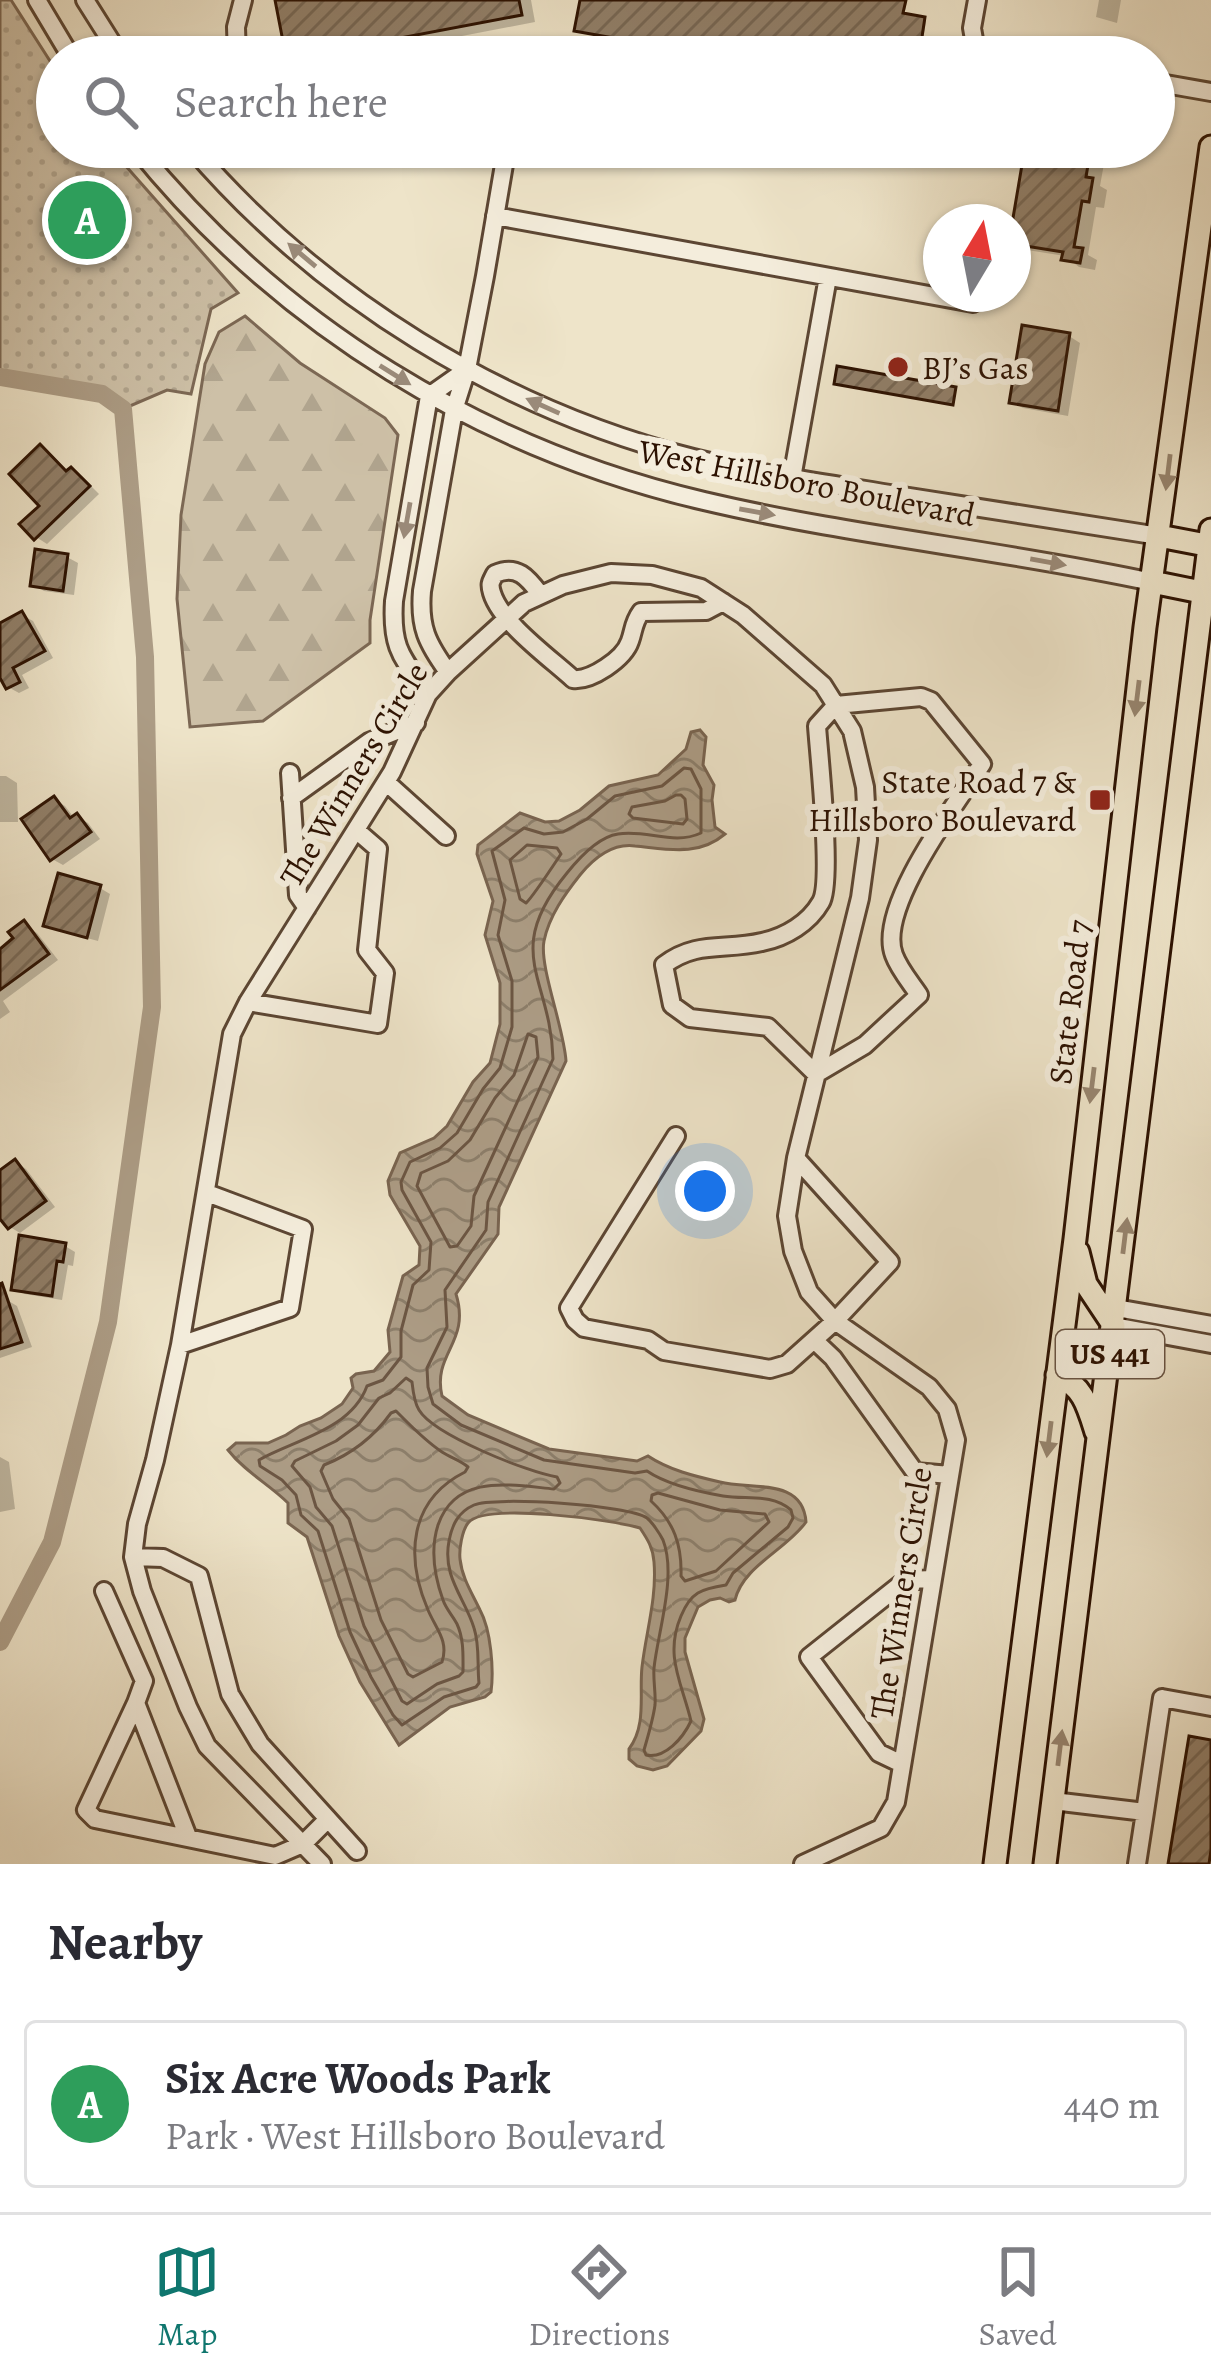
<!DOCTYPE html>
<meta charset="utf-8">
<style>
:root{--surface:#fff;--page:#f2f2f3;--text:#2b2b33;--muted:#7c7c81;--line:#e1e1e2;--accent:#0f766e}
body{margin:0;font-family:Alegreya,serif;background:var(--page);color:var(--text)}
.compass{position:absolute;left:923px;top:204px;width:108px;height:108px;border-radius:50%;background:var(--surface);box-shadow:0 3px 9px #0004;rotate:10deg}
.you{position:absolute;left:705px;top:1191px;width:42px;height:42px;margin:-30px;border:9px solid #fff;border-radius:50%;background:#1a73e8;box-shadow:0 0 0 18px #1a73e833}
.badge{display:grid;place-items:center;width:78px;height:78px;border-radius:50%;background:var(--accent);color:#fff;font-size:39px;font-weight:700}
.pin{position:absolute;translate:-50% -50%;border:6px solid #fff;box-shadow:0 3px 12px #0006}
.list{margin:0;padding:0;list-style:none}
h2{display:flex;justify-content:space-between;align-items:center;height:156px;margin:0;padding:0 48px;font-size:51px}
h2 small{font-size:39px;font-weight:400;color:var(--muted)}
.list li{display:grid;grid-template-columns:78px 1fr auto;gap:36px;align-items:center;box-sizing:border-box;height:168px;margin:0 24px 24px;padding:0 24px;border:3px solid var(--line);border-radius:12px}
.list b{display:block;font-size:45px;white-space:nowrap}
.list p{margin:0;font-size:39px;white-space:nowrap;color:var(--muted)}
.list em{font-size:39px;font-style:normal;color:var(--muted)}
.icon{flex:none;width:66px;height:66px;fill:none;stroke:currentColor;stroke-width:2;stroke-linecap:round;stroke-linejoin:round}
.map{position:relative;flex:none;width:1211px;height:1864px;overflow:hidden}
.search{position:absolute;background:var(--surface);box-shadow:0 3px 9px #0004;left:36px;right:36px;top:36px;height:132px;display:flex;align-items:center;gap:30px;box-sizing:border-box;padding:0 42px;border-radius:66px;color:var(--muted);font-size:45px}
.sheet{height:348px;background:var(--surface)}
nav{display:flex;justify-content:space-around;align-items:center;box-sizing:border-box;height:168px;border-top:3px solid var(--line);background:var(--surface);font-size:33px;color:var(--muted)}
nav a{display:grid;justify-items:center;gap:6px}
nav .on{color:var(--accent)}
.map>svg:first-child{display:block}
.forest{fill:url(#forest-firs);stroke:#7c6854;stroke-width:3}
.park{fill:url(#park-dots);stroke:#7c6854;stroke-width:3}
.water{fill:url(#water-waves);stroke:#796450;stroke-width:3}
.shadow{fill:#0003}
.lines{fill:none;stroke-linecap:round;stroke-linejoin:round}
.shore{stroke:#6c5643;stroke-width:3}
.canal{stroke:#ac9c85;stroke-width:18}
.building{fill:url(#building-hatch);stroke:#2c1101;stroke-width:3}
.minor-casing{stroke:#5c4633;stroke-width:22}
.major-casing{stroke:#2c1101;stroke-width:27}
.minor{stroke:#f4eddc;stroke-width:16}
.major{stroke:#eee4c9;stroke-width:21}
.oneway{fill:#9a8a79}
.oneway2{fill:#97856f}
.poi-dot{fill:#8f2418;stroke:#f4eddc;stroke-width:4.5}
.labels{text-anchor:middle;stroke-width:12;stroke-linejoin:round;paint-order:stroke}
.shield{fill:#f4eddc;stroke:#685343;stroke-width:3}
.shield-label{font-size:30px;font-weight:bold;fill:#2c1101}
.poi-label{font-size:33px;fill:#2c1101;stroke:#f4eddc;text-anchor:start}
.street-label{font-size:33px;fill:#2c1101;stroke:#f4eddc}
</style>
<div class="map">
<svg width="1211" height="1864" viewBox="0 0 1211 1864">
<defs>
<pattern id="forest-firs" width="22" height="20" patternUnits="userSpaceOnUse" patternTransform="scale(3)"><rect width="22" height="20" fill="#cdc0a7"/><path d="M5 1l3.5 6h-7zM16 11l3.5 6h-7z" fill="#b0a48e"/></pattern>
<pattern id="park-dots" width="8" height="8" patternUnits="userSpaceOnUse" patternTransform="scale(3)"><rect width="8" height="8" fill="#cdc0a7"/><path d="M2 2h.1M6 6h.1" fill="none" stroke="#b0a48e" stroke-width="1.8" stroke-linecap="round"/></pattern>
<pattern id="water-waves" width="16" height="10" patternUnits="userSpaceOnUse" patternTransform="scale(3)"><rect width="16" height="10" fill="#ac9c85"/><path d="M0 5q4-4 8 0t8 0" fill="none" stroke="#8c7e6a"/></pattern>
<pattern id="building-hatch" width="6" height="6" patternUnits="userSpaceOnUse" patternTransform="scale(3)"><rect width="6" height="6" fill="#917f69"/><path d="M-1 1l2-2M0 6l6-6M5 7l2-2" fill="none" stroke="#776754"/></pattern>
</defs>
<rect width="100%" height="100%" fill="#eee4c9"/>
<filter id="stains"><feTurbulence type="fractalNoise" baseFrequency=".00167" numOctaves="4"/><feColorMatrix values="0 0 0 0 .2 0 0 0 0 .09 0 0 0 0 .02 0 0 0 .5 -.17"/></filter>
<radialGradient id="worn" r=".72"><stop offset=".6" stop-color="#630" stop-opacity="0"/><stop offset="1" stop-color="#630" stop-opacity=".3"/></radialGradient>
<path class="forest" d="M245,316L300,363L385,418L398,435L370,620V643L263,721L190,727L177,599L181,515L205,364L219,332Z"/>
<path class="park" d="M0,0H11L57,72V147H109L238,293L211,309L191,394L167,390L123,409L102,394L0,377Z"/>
<path class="water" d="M700,730L706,737L703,765L714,785L712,800L715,827L725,834C698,857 667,849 635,846C613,843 594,858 580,875C565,894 549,916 544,941C539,966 564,1028 566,1061L499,1207L498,1234L456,1294C471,1343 432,1353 442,1396L468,1415L549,1449L637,1461L648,1456C669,1470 694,1476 720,1482C751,1490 803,1477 806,1522C786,1550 743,1566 735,1600L729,1602L720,1598L710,1600L698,1607L685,1638V1652L704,1719L701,1731L667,1766L653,1770L637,1766L629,1759V1749C647,1725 639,1694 642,1667C646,1632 657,1598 654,1562C653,1548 648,1540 640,1528C614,1520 484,1502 468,1523C462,1531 459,1549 460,1559C462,1578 472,1593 480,1610C491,1630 494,1670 491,1692L485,1697L450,1707L399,1745L360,1682L339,1636L307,1537L288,1523V1503C269,1484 245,1472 228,1450L236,1443H268L286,1435L300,1426L321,1418L342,1404L353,1388L351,1378L356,1374L374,1371L390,1352L388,1330L403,1276L419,1265L420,1246L390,1195L388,1181L400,1153L434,1138L447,1126L473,1082L490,1063L500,1024V983L485,935L493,901L477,854L478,845L520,813L545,822L559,821L580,810L609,786L658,775L686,749L691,732Z"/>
<path class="shadow" d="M278,0H531L535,22L353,57H289Z
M583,0H907L904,16L926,21L920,57H730Z
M1099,0H1121L1117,23L1096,17Z
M1028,147H1107L1100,186L1107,190L1104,208L1096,207L1088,255L1097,260L1095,270L1079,267L1065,256L1027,250L1013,242Z
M1069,336L1080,343L1068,416L1023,408L1012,402Z
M40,448L51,454L69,472L71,470L82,477L99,494L47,544L36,537L43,506Z
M67,557L78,563L74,595L44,591L33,584Z
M22,615L33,621L53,658L22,675L29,688L19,693L8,687L0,672V627Z
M0,776H6L17,783L18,822H0Z
M54,799L65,806L75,819L78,817L88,823L100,839L63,865L52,859Z
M100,888L110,894L98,941L57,930L47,924Z
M25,926L37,933L58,960L3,1001L10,1012L0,1019V952Z
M16,1162L26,1169L55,1207L20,1233L10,1227L0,1214V1174Z
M65,1246L75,1252L73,1266L68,1265L62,1300L25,1294L14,1288Z
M7,1300L17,1306L32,1347L0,1358V1302Z
M0,1457L9,1462L15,1509L0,1512Z"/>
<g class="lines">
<path class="shore" d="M684,768L691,769L701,789V833C673,846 647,829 618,834C598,837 579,858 567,873C501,953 551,977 553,1059L488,1202L486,1230L445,1290L447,1327L427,1368L428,1387L433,1404L461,1425L544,1460L635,1473L647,1471C666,1484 700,1492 723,1496C747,1500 771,1493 791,1510L793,1518L788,1527L733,1573L726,1585C701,1589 691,1592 681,1616C664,1656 682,1683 691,1721C683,1738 665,1759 646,1755L644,1750C648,1736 653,1720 655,1705C656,1693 653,1681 654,1668C658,1631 677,1576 663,1540C660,1534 652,1522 647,1518C629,1505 494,1496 474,1505C458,1512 452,1525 449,1541C442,1577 465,1598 474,1628C480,1646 477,1665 479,1683L476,1687L444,1697L402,1725L393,1715L371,1677L350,1632L318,1531L301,1515L296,1495L282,1480L260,1466L259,1460C294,1440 351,1430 367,1386L383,1380L401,1357V1331L413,1285L429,1270L431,1242L402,1190L401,1182L410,1162L440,1148L457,1133L483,1089L500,1068L512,1027V981L498,935L505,900L492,851L524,828L544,834L563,832L587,819L615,796L662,786Z
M676,795H681L685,799L687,819L683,824L633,818L629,814L632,807L665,801Z
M527,845L557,848L561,854C555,863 532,898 526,903L520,899L510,860Z
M528,1034L536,1037L538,1057L474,1196L471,1226L457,1246L450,1247L417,1186L421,1173L448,1161L470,1140L495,1098L514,1075Z
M406,1378L412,1382C413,1391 414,1402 419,1410C434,1435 527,1472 557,1477L560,1483L554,1489C511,1485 456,1473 438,1525C430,1550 434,1575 443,1600C446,1609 453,1616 457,1624C464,1639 463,1656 463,1672L459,1676L437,1684L407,1704L402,1701L364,1626L332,1526L316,1507L310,1487L292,1466L295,1461L336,1441L358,1425L379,1398L390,1393Z
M396,1411C410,1425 424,1440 442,1452C451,1458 460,1460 468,1467L465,1472C409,1500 405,1557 428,1610C436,1629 449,1641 442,1662L413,1677L408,1674L381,1620L349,1519L333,1499L321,1471L324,1465C352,1454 373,1438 391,1413Z
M658,1493L720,1510L765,1514L769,1522L716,1571L685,1581L681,1576C682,1545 674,1522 651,1501L652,1495Z"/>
<path class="canal" d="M0,377L102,394L123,409L145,657L152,1007L108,1322L52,1542L0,1642"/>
</g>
<path class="building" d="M275,0H519L522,15L300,57H286Z
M580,0H906L903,13L925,17L919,57H722L574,31Z
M1025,147H1091L1086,177L1093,178L1089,202L1082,201L1074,247L1083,248L1080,263L1061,260L1063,252L1013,244V218Z
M1022,325L1070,333L1058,411L1009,403Z
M837,366L956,387L953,405L834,384Z
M40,444L66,471L71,467L90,486L34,540L19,524L39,506L9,474Z
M35,549L68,554L63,591L30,586Z
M22,611L45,651L13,668L20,682L6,689L0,678V623Z
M54,796L70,818L77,813L91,832L50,861L21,819Z
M58,873L101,885L87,938L43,926Z
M24,920L49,954L0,990V949L13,938L8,932Z
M15,1159L46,1201L8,1229L0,1219V1170Z
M19,1235L66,1243L63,1262L57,1261L52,1296L11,1290Z
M2,1283L22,1342L0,1349V1284Z
M1189,1736L1211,1740V1850L1209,1864H1168Z"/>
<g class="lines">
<g class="minor-casing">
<path id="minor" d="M37,0L71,57
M85,0L121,57
M977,0L972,28L977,57
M978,54L1000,57
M237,57L236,27L243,0
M461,57L523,52L549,57
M1154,82L1211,92
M136,147C280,326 482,449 704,501C852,536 1004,550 1152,582
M191,147C320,298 501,409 693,458C758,474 824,483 890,494C979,508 1069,522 1159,536
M495,216L973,303
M792,478L828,277
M540,594C528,578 517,564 495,574C491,582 489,583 492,593C501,623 550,658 573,679C591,681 624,659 630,641C634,630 633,623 641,612L706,611L723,602
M448,672C427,643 419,627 422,591L454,410L467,369L485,276L507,147
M428,694C402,657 391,649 394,601L429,396L466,370
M921,697L931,701L982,764C957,803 876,908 894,955C899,969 911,983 919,995L865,1045L816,1074L768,1027L690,1018L672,1005L664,965C697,940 725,951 762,942C786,937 809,923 821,902C833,882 819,756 817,726L836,705Z
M290,773L298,895L307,908
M386,782L446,836
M291,798L369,742L416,723
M248,1002L378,1024L385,973L367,950L378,849L356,830
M676,1136L569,1308L575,1320L584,1328L648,1340L664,1351L770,1369L787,1364L835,1321L890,1262L796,1158
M1116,1308L1211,1325
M1114,1326L1211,1344
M814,1340L833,1358L915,1472L950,1475
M180,1345L290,1308L303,1229L207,1193
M133,1557L163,1558L199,1576L230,1694L260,1744L357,1851
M104,1591L144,1681L136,1703L188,1837
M136,1703L86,1810L95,1819L275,1856L303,1844L328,1819
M902,1764L879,1753L809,1657L906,1580L933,1579
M1053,1801L1145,1812L1162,1698L1211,1707
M322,1864L207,1746L188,1707L142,1591L133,1557L137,1524L155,1460L180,1345L232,1034L248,1002L392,772L428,694L448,672L524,603L563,585L611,573L652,575L701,588L743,615L823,685L852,731L865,787L868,840L860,898L796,1158L787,1216L793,1251L809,1292L835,1321L929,1387L947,1409L956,1440L896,1802L881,1828L803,1864
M1137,1864L1145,1812"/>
</g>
<g class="major-casing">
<path id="major" d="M1159,536L1211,546
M1152,582L1211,594
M1078,1252L1086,1284L1114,1326
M1057,1375C1083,1386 1088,1406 1096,1432
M995,1864L1075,1239L1145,627L1211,147
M1045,1864L1211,530"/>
</g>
<use href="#minor" class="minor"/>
<use href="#major" class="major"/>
</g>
<defs><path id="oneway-solid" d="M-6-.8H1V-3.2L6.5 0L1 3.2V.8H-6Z" transform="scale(3)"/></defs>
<g class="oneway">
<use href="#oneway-solid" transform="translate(302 255) rotate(-140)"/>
<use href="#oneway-solid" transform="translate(395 375) rotate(32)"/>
<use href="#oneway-solid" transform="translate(543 406) rotate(-156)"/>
<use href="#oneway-solid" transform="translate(757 512) rotate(10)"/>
<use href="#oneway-solid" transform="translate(407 520) rotate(100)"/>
<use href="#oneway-solid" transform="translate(1048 562) rotate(10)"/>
</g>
<g class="oneway2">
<use href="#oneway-solid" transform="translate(1168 472) rotate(97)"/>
<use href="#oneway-solid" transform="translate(1137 698) rotate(97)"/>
<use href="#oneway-solid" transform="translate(1092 1085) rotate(97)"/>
<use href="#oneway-solid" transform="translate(1125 1236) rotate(-83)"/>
<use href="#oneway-solid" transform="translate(1049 1439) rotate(97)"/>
<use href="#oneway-solid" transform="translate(1060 1748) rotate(-83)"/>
</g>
<g class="poi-dot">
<circle cx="898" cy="367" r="12"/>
<rect x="1088" y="788" width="24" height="24" rx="6"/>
</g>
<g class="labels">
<rect class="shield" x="1056" y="1330" width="108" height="48" rx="9"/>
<g class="shield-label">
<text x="1110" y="1364">US 441</text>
</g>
<g class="poi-label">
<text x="922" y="379">BJ’s Gas</text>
<text x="1076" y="793" text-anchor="end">State Road 7 &amp;<tspan x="1076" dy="38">Hillsboro Boulevard</tspan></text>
</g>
<g class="street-label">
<text transform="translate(807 482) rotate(11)" y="12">West Hillsboro Boulevard</text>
<text transform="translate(353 774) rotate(-59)" y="12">The Winners Circle</text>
<text transform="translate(1069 1002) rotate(-83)" y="12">State Road 7</text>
<text transform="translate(900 1593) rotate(-81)" y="12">The Winners Circle</text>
</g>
</g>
<rect width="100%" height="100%" filter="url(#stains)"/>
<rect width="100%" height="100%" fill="url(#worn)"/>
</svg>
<svg class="compass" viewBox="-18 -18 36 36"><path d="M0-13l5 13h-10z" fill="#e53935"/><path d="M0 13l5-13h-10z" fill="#7c7c81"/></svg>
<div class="you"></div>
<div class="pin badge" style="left:87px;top:220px;background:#2e9e5b">A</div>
<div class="search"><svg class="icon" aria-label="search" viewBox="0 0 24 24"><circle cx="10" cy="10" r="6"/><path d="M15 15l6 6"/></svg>Search here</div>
</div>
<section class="sheet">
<h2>Nearby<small></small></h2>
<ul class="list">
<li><span class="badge" style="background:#2e9e5b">A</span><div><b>Six Acre Woods Park</b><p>Park · West Hillsboro Boulevard</p></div><em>440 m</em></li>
</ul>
</section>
<nav>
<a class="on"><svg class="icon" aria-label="map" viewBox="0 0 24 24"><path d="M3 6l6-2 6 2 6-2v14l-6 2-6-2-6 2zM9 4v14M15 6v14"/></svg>Map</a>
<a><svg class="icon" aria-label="directions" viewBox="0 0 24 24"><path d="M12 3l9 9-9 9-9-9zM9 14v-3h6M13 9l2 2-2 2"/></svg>Directions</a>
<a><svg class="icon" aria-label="saved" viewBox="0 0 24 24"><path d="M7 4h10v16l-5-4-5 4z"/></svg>Saved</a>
</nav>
